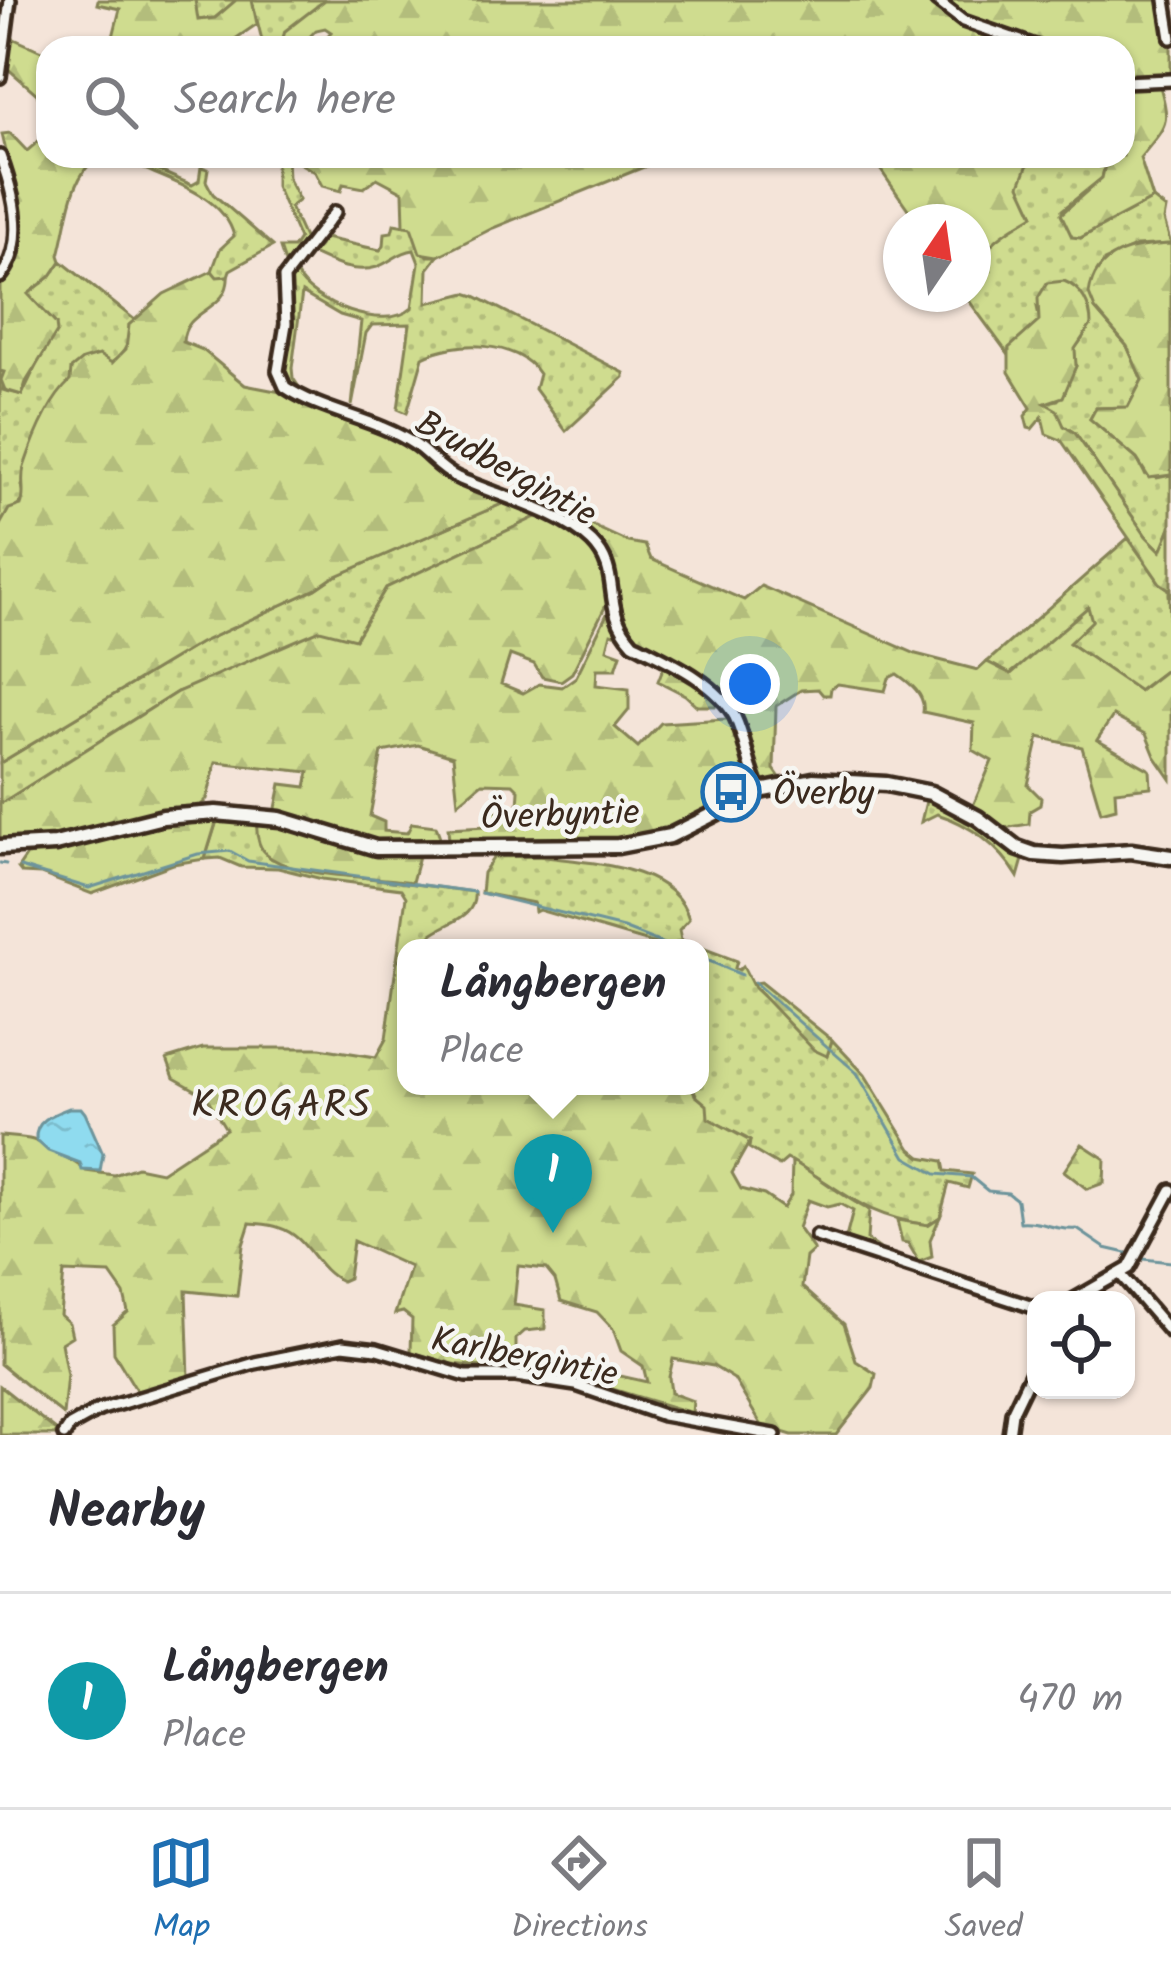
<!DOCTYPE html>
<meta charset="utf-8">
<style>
:root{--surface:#fff;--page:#f7f7f7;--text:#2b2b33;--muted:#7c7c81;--line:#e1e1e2;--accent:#1f6fb2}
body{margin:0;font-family:Kalam,sans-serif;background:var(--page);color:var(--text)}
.controls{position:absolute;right:36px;bottom:36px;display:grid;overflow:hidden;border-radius:24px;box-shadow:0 3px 9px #0004}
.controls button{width:108px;height:108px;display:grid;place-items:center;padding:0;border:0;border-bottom:3px solid var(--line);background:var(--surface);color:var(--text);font:60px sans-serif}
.compass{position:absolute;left:883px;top:204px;width:108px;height:108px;border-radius:50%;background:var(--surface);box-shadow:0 3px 9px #0004;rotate:13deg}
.you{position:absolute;left:750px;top:684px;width:42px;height:42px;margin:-30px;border:9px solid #fff;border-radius:50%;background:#1a73e8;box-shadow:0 0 0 18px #1a73e833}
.badge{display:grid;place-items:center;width:78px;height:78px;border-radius:50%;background:var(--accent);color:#fff;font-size:39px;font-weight:700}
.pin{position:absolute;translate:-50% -99px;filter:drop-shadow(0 3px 6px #0008)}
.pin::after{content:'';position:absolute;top:63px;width:42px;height:36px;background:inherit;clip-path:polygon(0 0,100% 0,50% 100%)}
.popup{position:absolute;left:397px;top:939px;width:312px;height:156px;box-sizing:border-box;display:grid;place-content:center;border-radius:24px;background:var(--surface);filter:drop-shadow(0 3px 9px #0005);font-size:39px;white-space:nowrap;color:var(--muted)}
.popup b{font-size:45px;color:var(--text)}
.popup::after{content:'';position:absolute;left:50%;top:100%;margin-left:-24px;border:24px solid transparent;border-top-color:var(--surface)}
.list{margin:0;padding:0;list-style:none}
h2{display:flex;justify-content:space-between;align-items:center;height:156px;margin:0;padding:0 48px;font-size:51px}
h2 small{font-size:39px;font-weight:400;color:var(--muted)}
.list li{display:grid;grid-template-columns:78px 1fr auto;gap:36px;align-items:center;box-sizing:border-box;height:216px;padding:0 48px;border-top:3px solid var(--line)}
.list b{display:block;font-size:45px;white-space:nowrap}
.list p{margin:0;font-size:39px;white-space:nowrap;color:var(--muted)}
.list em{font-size:39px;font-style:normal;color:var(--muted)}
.icon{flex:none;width:66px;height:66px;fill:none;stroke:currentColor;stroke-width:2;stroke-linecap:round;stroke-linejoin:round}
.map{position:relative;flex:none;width:1171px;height:1435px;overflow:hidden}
.search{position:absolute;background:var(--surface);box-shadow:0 3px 9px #0004;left:36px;right:36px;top:36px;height:132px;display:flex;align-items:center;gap:30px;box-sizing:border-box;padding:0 42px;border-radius:36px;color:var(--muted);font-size:45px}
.sheet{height:372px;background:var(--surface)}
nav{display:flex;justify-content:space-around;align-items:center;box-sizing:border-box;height:168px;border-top:3px solid var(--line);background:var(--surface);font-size:33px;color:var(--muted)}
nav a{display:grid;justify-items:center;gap:6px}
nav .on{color:var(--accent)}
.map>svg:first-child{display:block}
.grass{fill:url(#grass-dots);stroke:#858356;stroke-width:3;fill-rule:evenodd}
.forest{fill:url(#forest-firs);stroke:#858356;stroke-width:3;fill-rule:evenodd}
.water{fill:url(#water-ripples);stroke:#6d949b;stroke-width:3}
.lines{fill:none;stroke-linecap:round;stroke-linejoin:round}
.stream{stroke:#6d949b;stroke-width:3}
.minor-casing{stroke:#3b2a1e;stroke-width:18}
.tertiary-casing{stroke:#3b2a1e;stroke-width:21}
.minor{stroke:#f6f6f2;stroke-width:9}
.tertiary{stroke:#f6f6f2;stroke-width:12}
.labels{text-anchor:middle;stroke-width:9;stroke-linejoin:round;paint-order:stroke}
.street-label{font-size:36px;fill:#3b2a1e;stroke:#f6f6f2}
.poi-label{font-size:36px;fill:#3b2a1e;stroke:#f6f6f2;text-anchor:start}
.neighbourhood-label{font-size:39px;letter-spacing:3px;fill:#3b2a1e;stroke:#f6f6f2}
</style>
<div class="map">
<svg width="1171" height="1435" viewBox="0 0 1171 1435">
<defs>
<pattern id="grass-dots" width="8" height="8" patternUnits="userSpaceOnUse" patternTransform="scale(3)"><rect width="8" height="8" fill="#cfdc8f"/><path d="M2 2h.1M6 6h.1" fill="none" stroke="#b3bd7b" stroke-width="1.8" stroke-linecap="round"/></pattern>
<pattern id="forest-firs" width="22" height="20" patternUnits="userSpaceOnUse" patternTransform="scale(3)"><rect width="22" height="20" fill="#cfdc8f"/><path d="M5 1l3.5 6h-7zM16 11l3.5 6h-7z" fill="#b3bd7b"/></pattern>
<pattern id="water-ripples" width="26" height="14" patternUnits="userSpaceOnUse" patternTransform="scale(3)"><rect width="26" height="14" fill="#8fdbef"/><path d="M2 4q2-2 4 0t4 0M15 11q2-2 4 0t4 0" fill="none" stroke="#7cbccc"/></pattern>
</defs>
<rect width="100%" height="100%" fill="#f4e4d9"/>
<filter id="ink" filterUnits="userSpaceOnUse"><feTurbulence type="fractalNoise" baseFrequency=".00833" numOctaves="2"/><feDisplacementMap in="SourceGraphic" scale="24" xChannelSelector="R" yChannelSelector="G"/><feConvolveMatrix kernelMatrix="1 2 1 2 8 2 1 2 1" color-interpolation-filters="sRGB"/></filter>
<g filter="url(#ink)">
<path class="grass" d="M195,0H236V1L215,18L197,20Z
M252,0H325L278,44L280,48H264Z
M276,156H287L288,179L299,200L290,207L305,240L286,266L280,248H293L299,239L276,186Z
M1031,156H1107L1102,178L1062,210L1081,238L1153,199L1166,209L1164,220L1171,244L1137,246L1104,261L1095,309L1127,346L1142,380L1129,407L1096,408L1090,419L1137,459L1145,474L1157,478L1171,475V527L1162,552L1146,536L1075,433L1064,426L1044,403L1058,400L1076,366L1074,349L1082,339L1037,307L1040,321L1009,348L1008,354L964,294H973C973,250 999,235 1034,215L1019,185Z
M134,160L192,185L199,181L201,167L208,169L206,181L213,194L273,246L230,270L228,276L217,278L212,271L220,249L234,236C224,196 171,181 137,166Z
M394,224L411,227L428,256H438L428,269L427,303L466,293L475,296L624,373V377L566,431L535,389L539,374C518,340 455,340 423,357L407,413L398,409L410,324L372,325L366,333L352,406L361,321L340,315L302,293L292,368L293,378L303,393L285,382L287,275L320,237L380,250L384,246L385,233L392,232ZM414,250L419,263L412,308C385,333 311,303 296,274L308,252C328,261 353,275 377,267C391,262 398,252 414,250Z
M61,261L135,320L129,325C134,361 98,370 70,381L22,486L25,497C18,510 6,511 0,525V371H4L3,390L22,395L56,324L27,294L50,277Z
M506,502L538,516L386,588L356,639L177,692L0,804V763L200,643L316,589L332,578Z
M1128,538L1160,583L1169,589L1171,666L1138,691L1069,643L1092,620L1087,616L1010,674L987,662Z
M927,797L1024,856L1018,877C1000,847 970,824 937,814L921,822Z
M207,820L275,823L258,824L262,850L272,859L316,871L474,892C477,917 450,921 432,934L429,948H406V959L397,960L406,897L401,889L322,879L278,868L241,867L220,858L205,859L216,824Z
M538,856C584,863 673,863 689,919L679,930L681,940L737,961L735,968L739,970L743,966L754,988L827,1056L832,1040L865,1075L911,1149L921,1157L943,1161L945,1171L972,1174L968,1188L949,1183L940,1217L928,1225C858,1215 844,1189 787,1159L779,1166L749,1148L750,1141L746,1138L707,1118L692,1086H700V948H669L539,910L535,912L534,903L481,893L483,873L494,857Z"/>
<path class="forest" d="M98,0H195L198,20L215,18L236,0H252L257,24L222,48H95L100,44L111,45L120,9L97,4Z
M325,0H1171V78L1158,79C1171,125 1169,122 1140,158L1153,199L1080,238L1072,237L1061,214L1102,178L1107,156H1123V48H1052L1023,36L1022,48H317L331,32L325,28L316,30L299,48H280L285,31Z
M12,38L48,54V125L37,94L7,68Z
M10,133L27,151L48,133V156H98C68,180 69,220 59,255L61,261L50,277L28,294L56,324L57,332L26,382L22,395L5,390L1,380L4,372L0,371V281L20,254L23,225L2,134Z
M287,156H671L493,228L438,256L420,253L411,227L404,225L403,192L377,178L364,188L343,184L341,191L322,186L315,172Z
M871,156H1031L1020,185L1034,215C1010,229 981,245 973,274V222H917Z
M1171,244V475L1149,478L1137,459L1090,419L1096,408L1128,407L1142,380L1127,346L1095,309L1089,294C1095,251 1134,246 1171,244Z
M212,271L217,277L228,276C230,311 184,308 183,342L203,350L245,385L286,393L406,445L461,485L506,502L332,578L316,589L200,643L0,763V525L9,509L21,505C26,493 20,481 24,467C33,440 49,400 70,381L71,369L82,360L99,355L112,363L126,349L129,325L164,294Z
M1064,281C1082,288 1091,306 1091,325L1075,349L1076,366L1063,397L1045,403L1057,410L1064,426L1075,433L1146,536L1161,551L1171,527V597L1169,589L1160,583L1061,440L1046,434L1042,417L1032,429L1028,428L1025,416L1031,408L1009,372V348L1039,321L1038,298L1047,283Z
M563,512L628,542L645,545L651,559L744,600L761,586L916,654L978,670L987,662L1011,674L1088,607L1092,621L1069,643L1139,691L1171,666V779L1155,756L1146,734L1113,716L1097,740L1150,770L1151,787L1115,791L1116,808L1101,812L1082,747L1039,737L1028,785L1041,798L1040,805L1030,811L1029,824L998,829L972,808L992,761L973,750L974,723L923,712C926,695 910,683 897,674L889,678L885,691L838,684L831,688L830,695H823L818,689L801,690L776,706L774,769L781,779L747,785L727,794L719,802L676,827L651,836L612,840H449L448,828L487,826V811L514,812L518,807L519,790L513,784L482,783L458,803L453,756L418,745L382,752L370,816L384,822V831L407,833L412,823L436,826L440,837L431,842L365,841L275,813L281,784L306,787L309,772L216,762L207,799L198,808L158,811L46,840H0V804L177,692L320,630L355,639L386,588L538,516ZM609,599L635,641L667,658L658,681L685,695L697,706H732L726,719L661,723L638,747L615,727L629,710V689L596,685L597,669H616L621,654L607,649L611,633L622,636L608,612L576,677L562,687L539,684L523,693L501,684L510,655L534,664L542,677L561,681L572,673Z
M207,820L216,823L205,859L173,864L92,894L41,874L22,873L18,868L27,855C87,845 145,824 207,820Z
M275,823L355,851L386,854L420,852L412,882C371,875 306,880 271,858C259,851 256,836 257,824Z
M406,959V1086H692L695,1095L707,1105L708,1118L750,1141L732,1173L741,1189L764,1195L783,1208L791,1195L792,1161C819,1176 841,1196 869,1210L867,1240L879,1248V1252L851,1244L846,1238L853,1211L840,1204L827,1207L808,1200L798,1228L814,1250L806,1257L802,1287L844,1324L856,1361L876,1374L873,1388L836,1435H792L762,1426L734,1379L713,1366L673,1359L669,1377L671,1393L693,1401L692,1413L562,1374L571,1365L647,1382L643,1366L621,1351L613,1329L597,1312L561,1301L555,1280L546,1269L518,1266L514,1305L545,1310V1329L525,1331L516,1339V1370L451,1364L411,1352L412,1319L403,1312L395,1314L410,1267L353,1241L348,1278L341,1281C315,1269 308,1237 280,1228C271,1224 259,1224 250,1223L243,1245L237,1296L186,1291L189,1378L138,1393L114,1353L113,1325L128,1312L124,1294L110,1274L64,1272L60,1315L69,1323L72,1336L61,1343L67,1375L63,1415L0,1364V1136C10,1137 24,1137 33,1140C42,1143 82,1166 86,1171L114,1175L137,1167L161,1172L226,1129L206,1096L174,1078L167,1059L203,1048H320L376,1057L386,1039L397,960Z
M760,982L832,1040L827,1056L814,1050L754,987V983Z
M1082,1144L1105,1159L1104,1183L1087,1189L1064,1171Z
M940,1217L930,1240L932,1257L919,1262L908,1243L902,1242L897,1220L928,1225Z
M0,1386L57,1431L55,1435H0Z"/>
<path class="water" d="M69,1108H81L85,1113L103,1154L100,1171L82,1170L80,1163L48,1151L36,1140C34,1121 53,1114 69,1108Z"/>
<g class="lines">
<path class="stream" d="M0,863L6,864
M20,867L89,888L198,854L230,851L248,861L474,892
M481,893L623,928L674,948
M700,957L742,975
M754,982L857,1073L906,1157L936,1174L971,1177L988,1191L1008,1193L1017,1200L1020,1222C1044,1220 1052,1231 1077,1229L1105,1248L1131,1254
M1143,1259L1171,1262"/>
<g class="minor-casing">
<path id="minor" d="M936,0L963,21L1041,48
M1165,0L1171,38
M0,77L10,0
M1123,82L1171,80
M0,156C13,191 28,245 0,277
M335,212L284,278L286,324L278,371L285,387C324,413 375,418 414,444C429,454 440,470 458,478C498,496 562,512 592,542C624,574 599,606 633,643C666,660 717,682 735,717C746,740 748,767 760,791
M816,1236L1036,1308
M1121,1275L1171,1333
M1073,1300L1129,1268L1171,1190
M64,1435L70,1426L99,1410L255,1363L343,1345L377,1349L466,1376H516L576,1385L663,1415L775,1435
M1009,1435L1012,1413L1036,1363"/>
</g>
<g class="tertiary-casing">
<path id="tertiary" d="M0,847L55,844L163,817L216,813L280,819L376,848L618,846L670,836L760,791L813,780L886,784L931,793L978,818L1017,848L1034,854L1063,856L1131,851L1171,857"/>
</g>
<use href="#minor" class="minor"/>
<use href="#tertiary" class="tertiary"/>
</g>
</g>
<defs>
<g id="bus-ring" transform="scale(3)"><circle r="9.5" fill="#f6f6f2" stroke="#1f6fb2" stroke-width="1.5"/><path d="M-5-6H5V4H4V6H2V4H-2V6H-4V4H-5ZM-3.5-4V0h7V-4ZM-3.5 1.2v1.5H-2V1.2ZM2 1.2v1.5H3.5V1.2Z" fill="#1f6fb2"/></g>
</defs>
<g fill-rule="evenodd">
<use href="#bus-ring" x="731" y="792"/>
</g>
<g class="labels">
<g class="street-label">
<text transform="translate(507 467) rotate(29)" y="13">Brudbergintie</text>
<text transform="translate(560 813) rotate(-2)" y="13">Överbyntie</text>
<text transform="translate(525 1355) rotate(11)" y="13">Karlbergintie</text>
</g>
<g class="poi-label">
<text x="773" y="805">Överby</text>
</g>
<g class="neighbourhood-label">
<text x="282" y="1117">KROGARS</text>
</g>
</g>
</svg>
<div class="controls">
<button><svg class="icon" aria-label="locate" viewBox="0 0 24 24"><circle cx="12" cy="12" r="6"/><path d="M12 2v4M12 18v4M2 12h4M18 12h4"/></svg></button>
</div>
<svg class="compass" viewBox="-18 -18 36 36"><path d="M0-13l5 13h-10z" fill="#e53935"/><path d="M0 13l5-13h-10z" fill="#7c7c81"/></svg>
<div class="you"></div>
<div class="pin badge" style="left:553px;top:1233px;background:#0f9aa8">1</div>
<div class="popup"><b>Långbergen</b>Place</div>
<div class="search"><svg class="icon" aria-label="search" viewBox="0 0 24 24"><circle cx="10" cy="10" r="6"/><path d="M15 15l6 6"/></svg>Search here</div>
</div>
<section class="sheet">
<h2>Nearby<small></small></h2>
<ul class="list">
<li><span class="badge" style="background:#0f9aa8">1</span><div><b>Långbergen</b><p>Place</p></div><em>470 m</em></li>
</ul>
</section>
<nav>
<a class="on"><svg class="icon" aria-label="map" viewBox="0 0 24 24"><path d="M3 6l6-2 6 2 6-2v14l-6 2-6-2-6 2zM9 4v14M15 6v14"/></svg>Map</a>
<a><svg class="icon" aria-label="directions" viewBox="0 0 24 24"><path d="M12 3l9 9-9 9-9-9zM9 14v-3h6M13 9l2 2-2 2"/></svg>Directions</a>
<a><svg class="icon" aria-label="saved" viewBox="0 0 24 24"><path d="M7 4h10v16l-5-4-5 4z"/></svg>Saved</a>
</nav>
